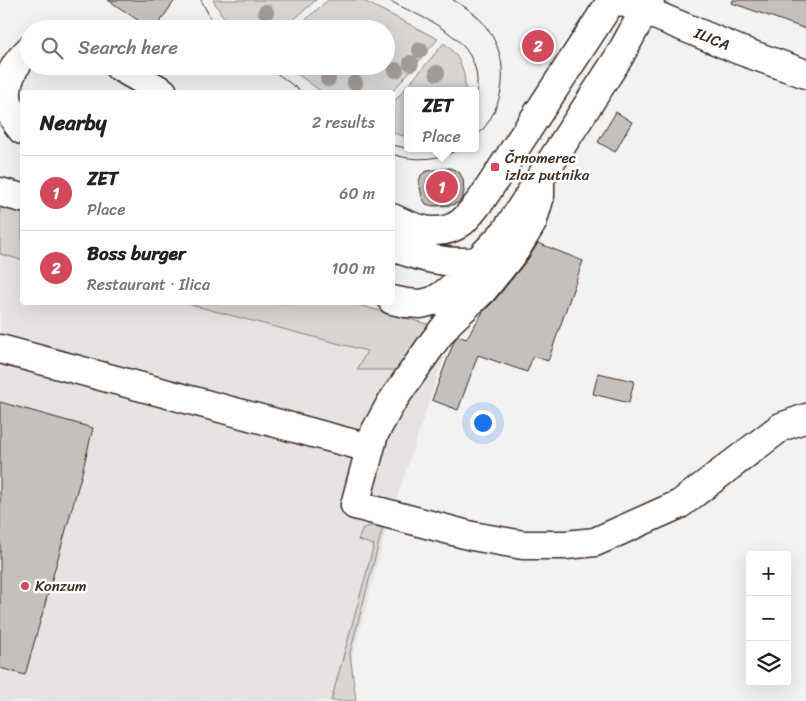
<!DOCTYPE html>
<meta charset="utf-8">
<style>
:root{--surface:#fff;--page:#f6f6f6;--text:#202124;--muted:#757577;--line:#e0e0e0;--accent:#d1495b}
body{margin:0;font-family:Sriracha,sans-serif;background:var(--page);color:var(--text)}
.controls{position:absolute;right:15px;bottom:15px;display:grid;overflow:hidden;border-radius:5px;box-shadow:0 5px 20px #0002}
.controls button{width:45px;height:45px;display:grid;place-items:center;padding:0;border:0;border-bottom:1px solid var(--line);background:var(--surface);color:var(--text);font:25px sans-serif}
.you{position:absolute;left:482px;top:422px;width:18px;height:18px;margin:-12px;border:4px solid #fff;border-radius:50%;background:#1a73e8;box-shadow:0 0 0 8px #1a73e833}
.badge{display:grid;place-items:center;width:32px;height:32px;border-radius:50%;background:var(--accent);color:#fff;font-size:16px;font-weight:700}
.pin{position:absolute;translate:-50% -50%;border:2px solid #fff;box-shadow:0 1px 5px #0006}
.popup{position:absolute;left:404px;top:87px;width:75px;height:65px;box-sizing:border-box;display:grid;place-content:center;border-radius:5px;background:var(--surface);filter:drop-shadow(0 1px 4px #0005);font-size:16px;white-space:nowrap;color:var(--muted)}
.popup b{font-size:19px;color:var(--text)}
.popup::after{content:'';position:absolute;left:50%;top:100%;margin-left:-10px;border:10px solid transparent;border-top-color:var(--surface)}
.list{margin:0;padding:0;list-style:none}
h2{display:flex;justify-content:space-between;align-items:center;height:65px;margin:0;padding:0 20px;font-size:21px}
h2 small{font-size:16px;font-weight:400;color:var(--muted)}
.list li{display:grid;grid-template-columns:32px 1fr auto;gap:15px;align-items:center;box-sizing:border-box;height:75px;padding:0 20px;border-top:1px solid var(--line)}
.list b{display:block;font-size:19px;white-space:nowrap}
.list p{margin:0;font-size:16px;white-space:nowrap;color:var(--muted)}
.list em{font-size:16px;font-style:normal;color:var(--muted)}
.icon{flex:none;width:28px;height:28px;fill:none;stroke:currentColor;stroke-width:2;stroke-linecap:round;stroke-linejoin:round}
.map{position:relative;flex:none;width:806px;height:701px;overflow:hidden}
.search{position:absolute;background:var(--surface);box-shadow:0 5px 20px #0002;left:20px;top:20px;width:375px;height:55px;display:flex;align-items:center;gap:12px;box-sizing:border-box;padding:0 18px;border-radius:28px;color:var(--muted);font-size:19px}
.panel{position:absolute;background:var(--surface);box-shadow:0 5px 20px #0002;left:20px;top:90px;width:375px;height:215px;border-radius:5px}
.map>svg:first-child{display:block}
.built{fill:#e6e3e2}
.green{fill:#d8d5d2;stroke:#8a8078}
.building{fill:#c6c0bd;stroke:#3b2a1e}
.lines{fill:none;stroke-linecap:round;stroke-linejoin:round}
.minor-casing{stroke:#3b2a1e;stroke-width:31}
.major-casing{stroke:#3b2a1e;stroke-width:31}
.minor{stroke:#fff;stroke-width:28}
.major{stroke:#fff;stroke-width:28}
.tram{stroke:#3b2a1e;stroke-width:1}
.tree{fill:#a39c96}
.poi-dot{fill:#d1495b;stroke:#fff;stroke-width:2}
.labels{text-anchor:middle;stroke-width:5;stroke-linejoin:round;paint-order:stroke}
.street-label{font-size:15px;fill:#3b2a1e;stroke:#fff}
.poi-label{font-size:15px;fill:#3b2a1e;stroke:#fff;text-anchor:start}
</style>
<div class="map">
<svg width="806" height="701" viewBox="0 0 806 701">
<rect width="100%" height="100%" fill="#f3f2f2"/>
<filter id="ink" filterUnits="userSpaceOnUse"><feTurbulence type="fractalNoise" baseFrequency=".02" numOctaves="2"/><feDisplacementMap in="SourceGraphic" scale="10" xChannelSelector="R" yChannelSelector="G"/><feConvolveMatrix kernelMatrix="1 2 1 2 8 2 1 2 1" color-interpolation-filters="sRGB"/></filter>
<g filter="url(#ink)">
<path class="built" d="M0,233L22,239V302L251,303L444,357L386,531L341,701H0Z"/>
<path class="green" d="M213,0H316L283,29H235L222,15Z
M328,0H362L438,39L392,92H322L286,66H386V29H295Z
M444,43C460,56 466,71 465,91H408V137L393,133V103Z
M0,206L22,212V260L0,254Z
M184,303H351L431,325L398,370H357L367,351Z
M371,526L383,527L350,653L356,701H331L374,545L358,540L363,528Z"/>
<path class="building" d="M108,0H175L155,29H151Z
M733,0H806V29L732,3Z
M616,112L632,122L615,152L598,142Z
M450,168L459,172L463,179L464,192L462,199L457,203L452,205L433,206L426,204L422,197L419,182L421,175L427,171Z
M538,243L583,261L548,361L533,356L527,372L478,355L458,410L432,400L454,341L458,336L466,339L483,312L495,300L528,259Z
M598,373L634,381L629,403L593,394Z
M0,402L93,428L82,473L25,675L0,668Z"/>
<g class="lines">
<g class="minor-casing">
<path id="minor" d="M118,66L163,92
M22,130C0,105 2,75 29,50
M540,181V196L532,223L516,249L483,290L449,322L435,340L391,403L374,434L355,505L472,536L523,545H566L595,542L680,504L781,427L806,418
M0,192L22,198
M392,218C415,229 440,239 462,222C469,216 476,206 482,199L612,0
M392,247C421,257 447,265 477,261
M392,300L406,303L421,304L433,301L443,295L456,284L506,231L619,57L650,0
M0,349L369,448"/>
</g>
<g class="major-casing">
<path id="major" d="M619,0L739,50L806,74"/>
</g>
<use href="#minor" class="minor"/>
<use href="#major" class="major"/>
<path class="tram" d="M201,0L211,19L219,29
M388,0C428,21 486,39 476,95
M453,0C466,7 478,15 486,27C512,60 506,108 476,137
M267,66L302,92
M392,145L411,149L426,148
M392,154C415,162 440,160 461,148"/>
</g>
<g class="tree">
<circle cx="266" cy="12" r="8"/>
<circle cx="420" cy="50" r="8"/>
<circle cx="411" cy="63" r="8"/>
<circle cx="396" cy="70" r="8"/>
<circle cx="437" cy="73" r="8"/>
<circle cx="328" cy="79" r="8"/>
<circle cx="355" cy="83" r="8"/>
</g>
</g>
<g class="poi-dot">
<rect x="490" y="162" width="10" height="10" rx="2.5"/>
<circle cx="25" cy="586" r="5"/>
</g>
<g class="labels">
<g class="street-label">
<text transform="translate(712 39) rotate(22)" y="5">ILICA</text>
</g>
<g class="poi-label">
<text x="505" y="163">Črnomerec<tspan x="505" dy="17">izlaz putnika</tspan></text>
<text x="35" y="591">Konzum</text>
</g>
</g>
</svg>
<div class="controls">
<button>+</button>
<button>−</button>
<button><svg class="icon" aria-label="layers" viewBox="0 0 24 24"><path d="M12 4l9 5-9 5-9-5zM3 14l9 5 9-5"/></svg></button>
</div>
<div class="you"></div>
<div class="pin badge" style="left:442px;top:187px">1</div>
<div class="popup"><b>ZET</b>Place</div>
<div class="pin badge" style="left:538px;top:46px">2</div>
<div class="search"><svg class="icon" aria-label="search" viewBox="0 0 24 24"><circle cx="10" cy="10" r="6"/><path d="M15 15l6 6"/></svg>Search here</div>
<section class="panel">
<h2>Nearby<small>2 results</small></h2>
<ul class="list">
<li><span class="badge">1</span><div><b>ZET</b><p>Place</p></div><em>60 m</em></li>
<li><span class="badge">2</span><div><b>Boss burger</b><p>Restaurant · Ilica</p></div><em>100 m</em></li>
</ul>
</section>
</div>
